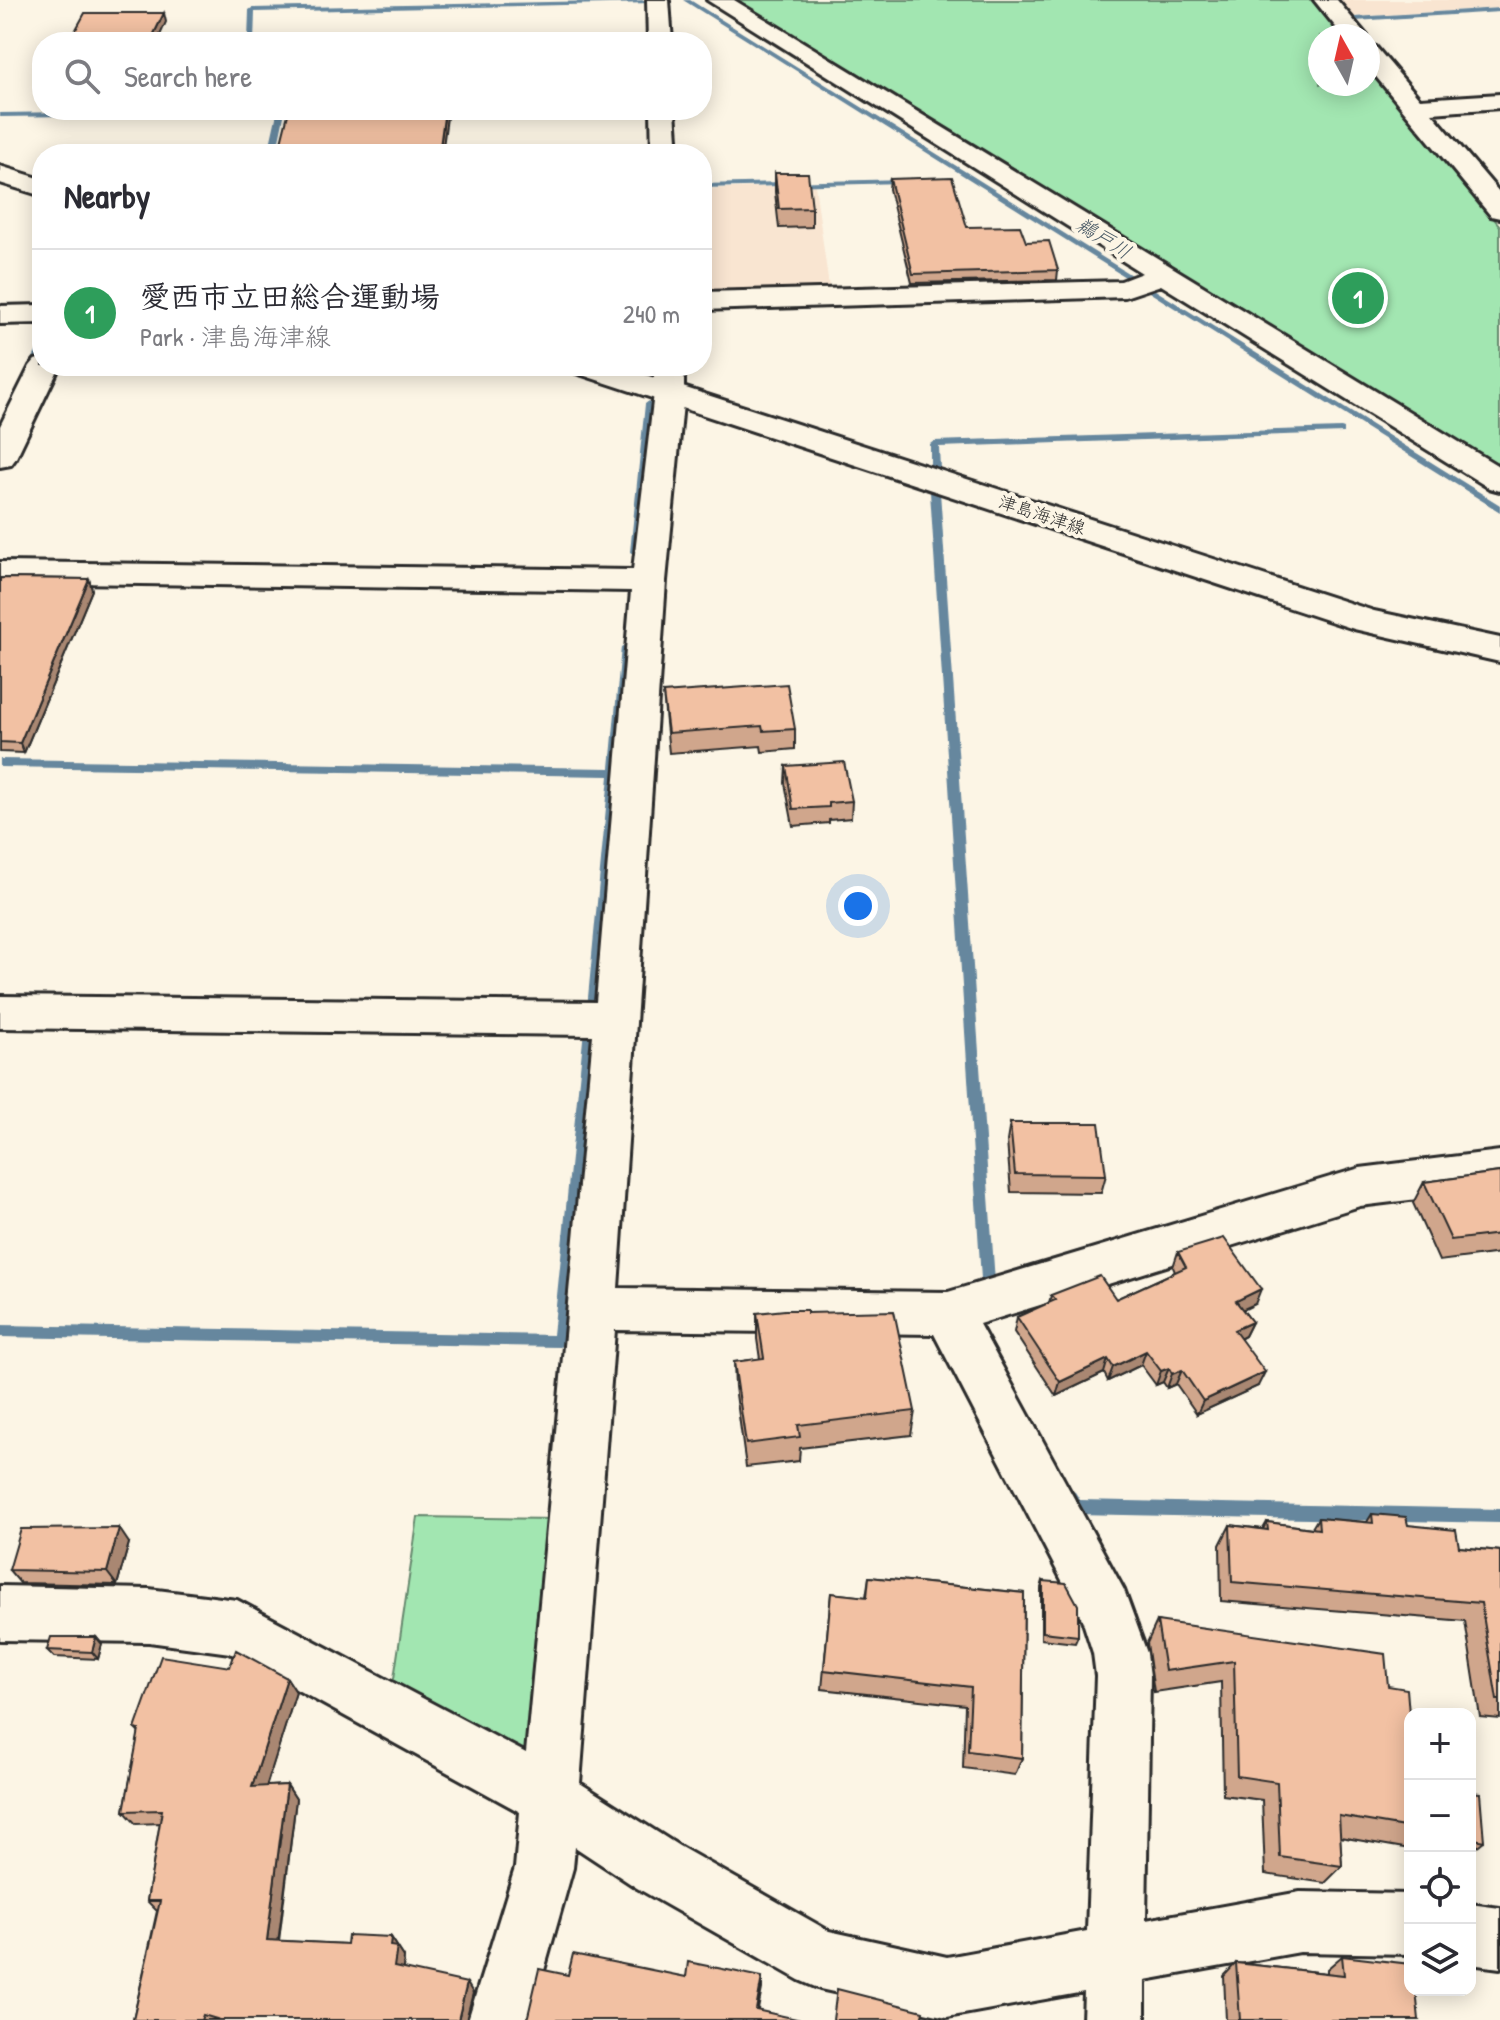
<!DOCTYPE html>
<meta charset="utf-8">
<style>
:root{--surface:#fff;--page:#f2f2f3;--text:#2b2b33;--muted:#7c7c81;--line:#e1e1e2;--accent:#2b2b2b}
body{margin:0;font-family:"Patrick Hand","Klee One",sans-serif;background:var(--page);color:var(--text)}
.controls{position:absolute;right:24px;bottom:24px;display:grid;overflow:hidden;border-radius:16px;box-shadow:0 4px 20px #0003}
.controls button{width:72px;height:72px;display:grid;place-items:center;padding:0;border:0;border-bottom:2px solid var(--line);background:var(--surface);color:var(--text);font:40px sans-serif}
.compass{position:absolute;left:1308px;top:24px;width:72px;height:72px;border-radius:50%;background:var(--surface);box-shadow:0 4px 20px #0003;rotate:352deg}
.you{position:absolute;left:858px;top:906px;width:28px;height:28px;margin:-20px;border:6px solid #fff;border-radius:50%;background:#1a73e8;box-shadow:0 0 0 12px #1a73e833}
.badge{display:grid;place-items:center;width:52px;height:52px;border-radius:50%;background:var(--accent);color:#fff;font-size:26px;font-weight:700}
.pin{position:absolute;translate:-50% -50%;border:4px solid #fff;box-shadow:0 2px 8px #0006}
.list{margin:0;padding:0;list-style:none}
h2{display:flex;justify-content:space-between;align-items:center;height:104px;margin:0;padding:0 32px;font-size:34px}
h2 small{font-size:26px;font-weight:400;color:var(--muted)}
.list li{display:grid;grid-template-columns:52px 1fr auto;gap:24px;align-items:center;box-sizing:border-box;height:128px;padding:0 32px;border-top:2px solid var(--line)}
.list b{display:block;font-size:30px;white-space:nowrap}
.list p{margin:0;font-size:26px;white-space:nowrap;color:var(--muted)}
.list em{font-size:26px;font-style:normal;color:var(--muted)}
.icon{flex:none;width:44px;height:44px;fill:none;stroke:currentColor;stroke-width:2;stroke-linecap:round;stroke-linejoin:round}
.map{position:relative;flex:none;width:1500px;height:2020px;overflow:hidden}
.search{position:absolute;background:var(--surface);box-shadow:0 4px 20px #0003;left:32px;top:32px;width:680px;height:88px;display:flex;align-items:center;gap:20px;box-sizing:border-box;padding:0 28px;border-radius:32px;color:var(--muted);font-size:30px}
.panel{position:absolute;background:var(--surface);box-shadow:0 4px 20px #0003;left:32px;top:144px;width:680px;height:232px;border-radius:32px}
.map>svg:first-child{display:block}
.built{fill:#f9e5d1}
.green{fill:#a2e6b1;stroke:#66886e;stroke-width:2}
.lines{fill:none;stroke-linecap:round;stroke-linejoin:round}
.stream{fill:#66879e;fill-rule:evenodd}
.minor-casing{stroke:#2b2b2b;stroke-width:6}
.secondary-casing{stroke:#2b2b2b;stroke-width:6}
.minor{fill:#fcf5e5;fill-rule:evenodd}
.secondary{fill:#fcf5e5;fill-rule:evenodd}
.wall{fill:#d0a68c;stroke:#2b2b2b;stroke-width:2}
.shaded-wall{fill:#a98772;stroke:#2b2b2b;stroke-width:2}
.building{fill:#f2c1a3;stroke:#2b2b2b;stroke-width:2}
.labels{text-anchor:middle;stroke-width:8;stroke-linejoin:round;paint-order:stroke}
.far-street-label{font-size:18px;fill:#2b2b2b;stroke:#fcf5e5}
.far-water-label{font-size:20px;font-style:italic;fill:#485965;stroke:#fcf5e5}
</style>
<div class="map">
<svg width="1500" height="2020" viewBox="0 0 1500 2020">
<rect width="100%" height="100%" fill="#fcf5e5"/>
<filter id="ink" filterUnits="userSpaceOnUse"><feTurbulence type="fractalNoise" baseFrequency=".0125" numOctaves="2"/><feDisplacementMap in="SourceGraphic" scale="16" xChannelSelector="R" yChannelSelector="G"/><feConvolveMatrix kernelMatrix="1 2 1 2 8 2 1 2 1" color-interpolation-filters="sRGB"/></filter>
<g filter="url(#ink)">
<path class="built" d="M1337,0H1500V8L1352,17Z
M815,185L830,294L702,297V189Z"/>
<path class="green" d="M726,0H1314L1344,36H1320V84H1368V65L1500,226V472Z
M418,1517L555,1519L529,1769L392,1692Z"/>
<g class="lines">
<path class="stream" d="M650,0L652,1V3L255,12L254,42H248L249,10L252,8Z
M683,0H690L1500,505V512Z
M1500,8V12L1355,21L1352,19L1355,17Z
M202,110L285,111L279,140L271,154H263L271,140L277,113L0,117V113Z
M906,179L907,181L903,183L702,188V184Z
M42,345V356L33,374L26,376L25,374L38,348Z
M649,401L653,404L640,552L635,555L630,552L645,404Z
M1341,428L1344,429V433L939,447L940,469L935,472L930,469V444L934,441Z
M935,489L940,492L995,1282L993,1286L976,1293L971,1291L969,1287L971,1283L981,1279L930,492Z
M626,644L631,647L599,1008L597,1011H589L587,1008L609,776L0,767V759L610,768L621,647Z
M590,1025L594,1027L596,1030L566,1341L564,1345L559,1347L0,1337V1325L553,1335L584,1030L586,1027Z
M1070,1490L1075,1492L1080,1500L1500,1509V1523L1076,1514L1071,1512L1063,1497L1065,1492Z"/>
<g class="minor-casing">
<path id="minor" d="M647,0H669L672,42H648Z
M707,0H734L1500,467V491L1489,488L1161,285L1125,297L702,310V292L1121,281L1142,273Z
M1314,0H1337L1367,36H1343Z
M1368,45L1376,47L1420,99L1500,94V108L1432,113L1500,193V218L1491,216L1368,67Z
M651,110H675L678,154H652Z
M42,305V323L0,324V306Z
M42,358V366H60L16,458L11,465L0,467V426L30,366L35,360Z
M654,366H684V393L666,581L618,1288L948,1292L1360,1168L1500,1151V1189L1360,1206L979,1324L1124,1590L1147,1653L1150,1676L1146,1920L1300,1892L1410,1894V1954L1300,1952L1145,1980V2020H1083L1084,1992L947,2017L820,1989L799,1980L637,1888L575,1847L573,1868L530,2020H468L515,1868L520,1812L230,1653L149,1642L0,1640V1586L149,1589L237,1600L526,1753L593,1035L0,1028V996L596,1002L631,591L0,582V562L633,570L654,393ZM615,1330L934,1334L1082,1619L1093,1653L1096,1676L1087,1931L947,1957L829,1931L679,1846L580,1783Z
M1470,1904L1500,1908V1968L1470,1964Z"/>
</g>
<g class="secondary-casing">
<path id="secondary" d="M0,166L42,179V196L0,183Z
M571,366H618L1374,611L1500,638V662L1354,629L576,373Z"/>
</g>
<use href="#minor" class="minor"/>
<use href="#secondary" class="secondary"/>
</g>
<path class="wall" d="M775,173L812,208V227L779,228L775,192Z
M890,179L967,227L1026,242L1058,270L1057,280L912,283L889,189Z
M0,578L89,579L92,590L24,753L0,752Z
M663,693L795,729V749L762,752L761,746L669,753Z
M786,766L852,801L851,818L829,820V823L793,826L785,783Z
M1010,1123L1106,1175L1101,1193L1011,1192L1007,1141Z
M1500,1172V1253L1439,1261L1413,1203L1424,1182Z
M1178,1252L1255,1304L1243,1310L1252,1322L1245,1336L1240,1339L1258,1386L1197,1414L1176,1384L1167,1388L1163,1382L1156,1385L1141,1365L1108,1381L1104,1373L1056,1396L1014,1332L1017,1317L1049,1303L1051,1295L1116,1299L1175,1272L1173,1267Z
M757,1313H807L915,1411L911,1435L800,1448L799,1461L746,1467L735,1387L734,1362L760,1359L757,1339Z
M1372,1514L1408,1525L1459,1547L1500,1551V1719L1480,1717L1465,1621L1221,1601L1220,1545L1230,1525L1263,1529L1267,1522L1312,1528L1318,1518L1367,1522Z
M129,1543L117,1585L20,1583L9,1570Z
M869,1577L1024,1593L1022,1758L1015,1775L963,1768L965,1705L822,1689L831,1593L866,1597Z
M1043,1581L1078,1636L1075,1643L1041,1639V1588Z
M1157,1621L1388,1686L1410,1726V1849L1340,1837L1342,1866L1325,1883L1265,1874L1262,1800L1223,1795L1221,1682L1154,1692L1147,1643Z
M96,1637L102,1644L98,1659L54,1657L47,1650Z
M287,1678L296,1692L266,1786L287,1785L296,1799L279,1941L347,1944L391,1937L404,1957L403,1969L473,1993L466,2020H133L157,1911L147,1901L160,1823L136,1824L124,1811L139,1733L135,1729Z
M1470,1792L1484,1841L1470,1852Z
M1342,1956L1419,2020H1226L1224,1976L1236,1963L1327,1973V1969Z"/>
<path class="shaded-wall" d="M164,13L166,22L157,42H150Z
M445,110H448L442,154H439Z
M89,579L92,590L24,753L20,743Z
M1261,1289L1255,1304L1230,1315L1236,1301Z
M1252,1322L1245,1336L1228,1345L1234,1330Z
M1146,1351L1141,1365L1108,1381L1113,1367Z
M1108,1359L1104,1373L1056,1396L1060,1382Z
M1169,1368L1163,1382L1156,1385L1161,1371Z
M1182,1370L1176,1384L1167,1388L1172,1374Z
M1265,1372L1258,1386L1197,1414L1203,1401Z
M119,1528L129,1543L117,1585L107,1572Z
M96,1637L102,1644L98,1659L92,1652Z
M287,1678L296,1692L262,1800L252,1787Z
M287,1785L296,1799L277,1951L267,1940Z
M391,1937L404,1957L402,1977L394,1967L390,1946Z
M762,1977V1989L756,2020V2010Z
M467,1983L473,1993L466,2020H458Z"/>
<path class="building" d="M85,13H164L150,42H69Z
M289,110H445L439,154H278Z
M775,173H808L812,208L779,209Z
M952,177L967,227L1020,226L1026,242L1049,241L1058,270L913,274L890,179Z
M0,578L89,579L20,743L0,742Z
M787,684L795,729L763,731L762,726L668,733L663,693Z
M844,762L852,801L829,803V807L793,809L786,766Z
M1010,1123H1099L1106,1175L1015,1174Z
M1500,1172V1234L1451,1240L1424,1182Z
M1224,1238L1261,1289L1236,1301L1252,1322L1234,1330L1265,1372L1203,1401L1182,1370L1172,1374L1169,1368L1161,1371L1146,1351L1113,1367L1108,1359L1060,1382L1017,1317L1055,1300L1051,1295L1100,1276L1116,1299L1186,1267L1178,1252Z
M785,1310H807V1313L894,1311L915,1411L798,1425L800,1437L746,1444L734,1362L764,1358L757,1313Z
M1372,1514L1406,1517L1408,1525L1456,1530L1459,1547L1500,1551V1700H1497L1481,1603L1232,1582L1230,1525L1268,1530L1267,1522L1319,1529L1318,1518L1373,1523Z
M119,1528L107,1572L9,1570L21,1529Z
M869,1577L1024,1593L1022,1758L968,1751L971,1687L824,1670L831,1593L867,1597Z
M1043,1581L1066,1583L1078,1605V1636L1043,1632Z
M1157,1621L1385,1654L1388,1686L1407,1689L1410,1726V1828L1339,1816L1342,1866L1280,1857L1277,1782L1237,1776L1234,1661L1165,1671Z
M51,1637H96L92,1652L47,1650Z
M236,1650L287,1678L252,1787L287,1785L267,1940L347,1944L348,1935L391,1937L390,1946L397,1947L394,1967L467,1983L458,2020H220L203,2015L201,2020H133L160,1901H147L162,1810L124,1811L139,1730L135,1729L161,1656L230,1667Z
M1470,1792L1480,1793L1484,1841L1470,1838Z
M573,1954L686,1977L688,1962L762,1977L756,2010L801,2020H527L539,1969L568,1975Z
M1342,1956L1410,1964V1990H1416L1419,2020H1240L1236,1963L1344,1975Z
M837,1989L923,2011L921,2020H833Z"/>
</g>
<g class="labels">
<g class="far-street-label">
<text transform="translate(1042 515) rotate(18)" y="6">津島海津線</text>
</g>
<g class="far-water-label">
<text transform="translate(1104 238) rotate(32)" y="7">鵜戸川</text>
</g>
</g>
</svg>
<div class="controls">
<button>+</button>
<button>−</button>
<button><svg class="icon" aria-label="locate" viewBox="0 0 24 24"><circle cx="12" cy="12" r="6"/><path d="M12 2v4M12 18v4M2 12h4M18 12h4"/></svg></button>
<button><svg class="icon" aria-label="layers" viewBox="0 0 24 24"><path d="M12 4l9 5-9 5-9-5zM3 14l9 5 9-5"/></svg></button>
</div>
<svg class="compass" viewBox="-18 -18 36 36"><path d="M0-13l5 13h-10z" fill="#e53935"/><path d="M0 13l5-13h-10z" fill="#7c7c81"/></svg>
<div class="you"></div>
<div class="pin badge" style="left:1358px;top:298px;background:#2e9e5b">1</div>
<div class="search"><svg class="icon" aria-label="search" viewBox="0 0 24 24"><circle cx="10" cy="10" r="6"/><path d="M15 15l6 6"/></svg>Search here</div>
<section class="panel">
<h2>Nearby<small></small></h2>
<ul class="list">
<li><span class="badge" style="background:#2e9e5b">1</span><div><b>愛西市立田総合運動場</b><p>Park · 津島海津線</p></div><em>240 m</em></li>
</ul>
</section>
</div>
